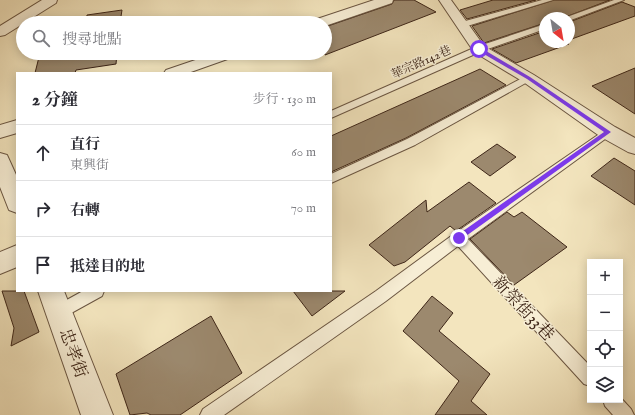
<!DOCTYPE html>
<html lang="zh-TW">
<meta charset="utf-8">
<style>
:root{--surface:#fff;--page:#f7f7f7;--text:#2b2b33;--muted:#7c7c81;--line:#e1e1e2}
body{margin:0;font-family:"IM FELL English","Noto Serif TC",serif;background:var(--page);color:var(--text)}
.controls{position:absolute;right:12px;bottom:12px;display:grid;overflow:hidden;border-radius:0px;box-shadow:0 2px 10px #0003}
.controls button{width:36px;height:36px;display:grid;place-items:center;padding:0;border:0;border-bottom:1px solid var(--line);background:var(--surface);color:var(--text);font:20px sans-serif}
.compass{position:absolute;left:539px;top:12px;width:36px;height:36px;border-radius:50%;background:var(--surface);box-shadow:0 2px 10px #0003;rotate:149deg}
.stop{position:absolute;width:12px;height:12px;margin:-9px;border:3px solid #7c3aed;border-radius:50%;background:#fff}
.stop.end{background:#7c3aed;border-color:#fff;box-shadow:0 1px 4px #0008}
.list{margin:0;padding:0;list-style:none}
h2{display:flex;justify-content:space-between;align-items:center;height:52px;margin:0;padding:0 16px;font-size:17px}
h2 small{font-size:13px;font-weight:400;color:var(--muted)}
.list li{display:grid;grid-template-columns:26px 1fr auto;gap:12px;align-items:center;box-sizing:border-box;height:56px;padding:0 16px;border-top:1px solid var(--line)}
.list b{display:block;font-size:15px;white-space:nowrap}
.list p{margin:0;font-size:13px;white-space:nowrap;color:var(--muted)}
.list em{font-size:13px;font-style:normal;color:var(--muted)}
.icon{flex:none;width:22px;height:22px;fill:none;stroke:currentColor;stroke-width:2;stroke-linecap:round;stroke-linejoin:round}
.map{position:relative;flex:none;width:635px;height:415px;overflow:hidden}
.search{position:absolute;background:var(--surface);box-shadow:0 2px 10px #0003;left:16px;top:16px;width:316px;height:44px;display:flex;align-items:center;gap:10px;box-sizing:border-box;padding:0 14px;border-radius:22px;color:var(--muted);font-size:15px}
.panel{position:absolute;background:var(--surface);box-shadow:0 2px 10px #0003;left:16px;top:72px;width:316px;height:220px;border-radius:0px}
.map>svg:first-child{display:block}
.building{fill:#9c896e;stroke:#3e2618}
.lines{fill:none;stroke-linecap:round;stroke-linejoin:round}
.lane-casing{stroke:#6b5642;stroke-width:2}
.street-casing{stroke:#6b5642;stroke-width:2}
.lane{fill:#f7eed5;fill-rule:evenodd}
.street{fill:#f7eed5;fill-rule:evenodd}
.route{fill:#7c3aed}
.labels{text-anchor:middle;stroke-width:3;stroke-linejoin:round;paint-order:stroke}
.far-street-label{font-size:12px;fill:#3e2618;stroke:#f7eed5}
.near-street-label{font-size:17px;fill:#3e2618;stroke:#f7eed5}
</style>
<div class="map">
<svg width="635" height="415" viewBox="0 0 635 415">
<rect width="100%" height="100%" fill="#f3e5be"/>
<filter id="stains"><feTurbulence type="fractalNoise" baseFrequency=".005" numOctaves="4"/><feColorMatrix values="0 0 0 0 .2 0 0 0 0 .09 0 0 0 0 .02 0 0 0 .5 -.17"/></filter>
<radialGradient id="worn" r=".72"><stop offset=".6" stop-color="#630" stop-opacity="0"/><stop offset="1" stop-color="#630" stop-opacity=".3"/></radialGradient>
<path class="building" d="M394,0H414L436,12L325,55V27L392,4Z
M493,0H536L467,19L460,10Z
M554,0H610L563,18H545V23L484,43L472,26Z
M622,2L635,7V16L569,40V21H572Z
M122,10L120,23H86L87,15Z
M545,31V42H566L569,44L516,63L492,49Z
M40,53H117L116,64L76,70L75,73H35Z
M635,68V114L592,86Z
M480,69L506,85L406,138L331,172V136Z
M497,144L516,157L490,176L471,162Z
M614,158L635,171V205L591,176Z
M469,182L496,203L456,231L450,226L405,262L394,266L369,245L426,200L427,212Z
M507,212L514,217L522,212L567,247L514,285L470,239Z
M2,291H24L39,332L11,346L14,328Z
M293,291H345L312,316Z
M432,296L453,313L439,331L490,374L471,401L487,415H435L459,381L403,331Z
M211,316L242,373L180,415H151L147,413L130,415L116,374Z"/>
<g class="lines">
<g class="lane-casing">
<path id="lane" d="M542,0H553L464,27H461L457,25L458,23Z
M614,0H624L571,20L564,18Z
M545,24V29L482,51L331,118V111L476,47Z
M528,75L532,78L531,80L415,145L331,183V174L407,139Z
M608,128L612,130L613,132L612,134L468,239L590,366V386L584,384L458,246L386,301L224,415H200L203,409L376,291L454,234Z
M83,291H104L102,296L64,317L59,319L54,317L52,312L54,307Z
M620,397L631,409L634,415H613L605,406L603,400H620Z"/>
</g>
<g class="street-casing">
<path id="street" d="M42,0H57L56,3L5,35L0,36V26Z
M374,0H393L392,3L325,26V23H312L314,20Z
M439,0H451L484,46L534,75L615,127L635,138V154L628,152L601,137L522,81L474,52Z
M216,53H239L236,56L188,73H164L166,70Z
M17,120V133L0,138V125Z
M0,153L7,155L17,177V213L9,210L0,187Z
M17,245V267L0,274V252Z
M38,291H64L113,415H81Z"/>
</g>
<use href="#lane" class="lane"/>
<use href="#street" class="street"/>
</g>
<path class="route" d="M477,48H481L530,77L611,132L459,241H456V236L604,132L527,79L477,50Z"/>
<g class="labels">
<g class="far-street-label">
<text transform="translate(421 62) rotate(-24)" y="4">華宗路142巷</text>
</g>
<g class="near-street-label">
<text transform="translate(524 308) rotate(47)" y="6">新榮街33巷</text>
<text transform="translate(74 353) rotate(70)" y="6">忠孝街</text>
</g>
</g>
<rect width="100%" height="100%" filter="url(#stains)"/>
<rect width="100%" height="100%" fill="url(#worn)"/>
</svg>
<div class="controls">
<button>+</button>
<button>−</button>
<button><svg class="icon" aria-label="locate" viewBox="0 0 24 24"><circle cx="12" cy="12" r="6"/><path d="M12 2v4M12 18v4M2 12h4M18 12h4"/></svg></button>
<button><svg class="icon" aria-label="layers" viewBox="0 0 24 24"><path d="M12 4l9 5-9 5-9-5zM3 14l9 5 9-5"/></svg></button>
</div>
<svg class="compass" viewBox="-18 -18 36 36"><path d="M0-13l5 13h-10z" fill="#e53935"/><path d="M0 13l5-13h-10z" fill="#7c7c81"/></svg>
<div class="stop" style="left:479px;top:49px"></div>
<div class="stop end" style="left:459px;top:238px"></div>
<div class="search"><svg class="icon" aria-label="search" viewBox="0 0 24 24"><circle cx="10" cy="10" r="6"/><path d="M15 15l6 6"/></svg>搜尋地點</div>
<section class="panel">
<h2>2 分鐘<small>步行 · 130 m</small></h2>
<ul class="list">
<li><svg class="icon" aria-label="ahead" viewBox="0 0 24 24"><path d="M12 20V5M6 11l6-6 6 6"/></svg><div><b>直行</b><p>東興街</p></div><em>60 m</em></li>
<li><svg class="icon" aria-label="right" viewBox="0 0 24 24"><path d="M7 20v-9h11M14 6l5 5-5 5"/></svg><div><b>右轉</b></div><em>70 m</em></li>
<li><svg class="icon" aria-label="arrive" viewBox="0 0 24 24"><path d="M6 21V4h12l-3 4 3 4H6"/></svg><div><b>抵達目的地</b></div></li>
</ul>
</section>
</div>
